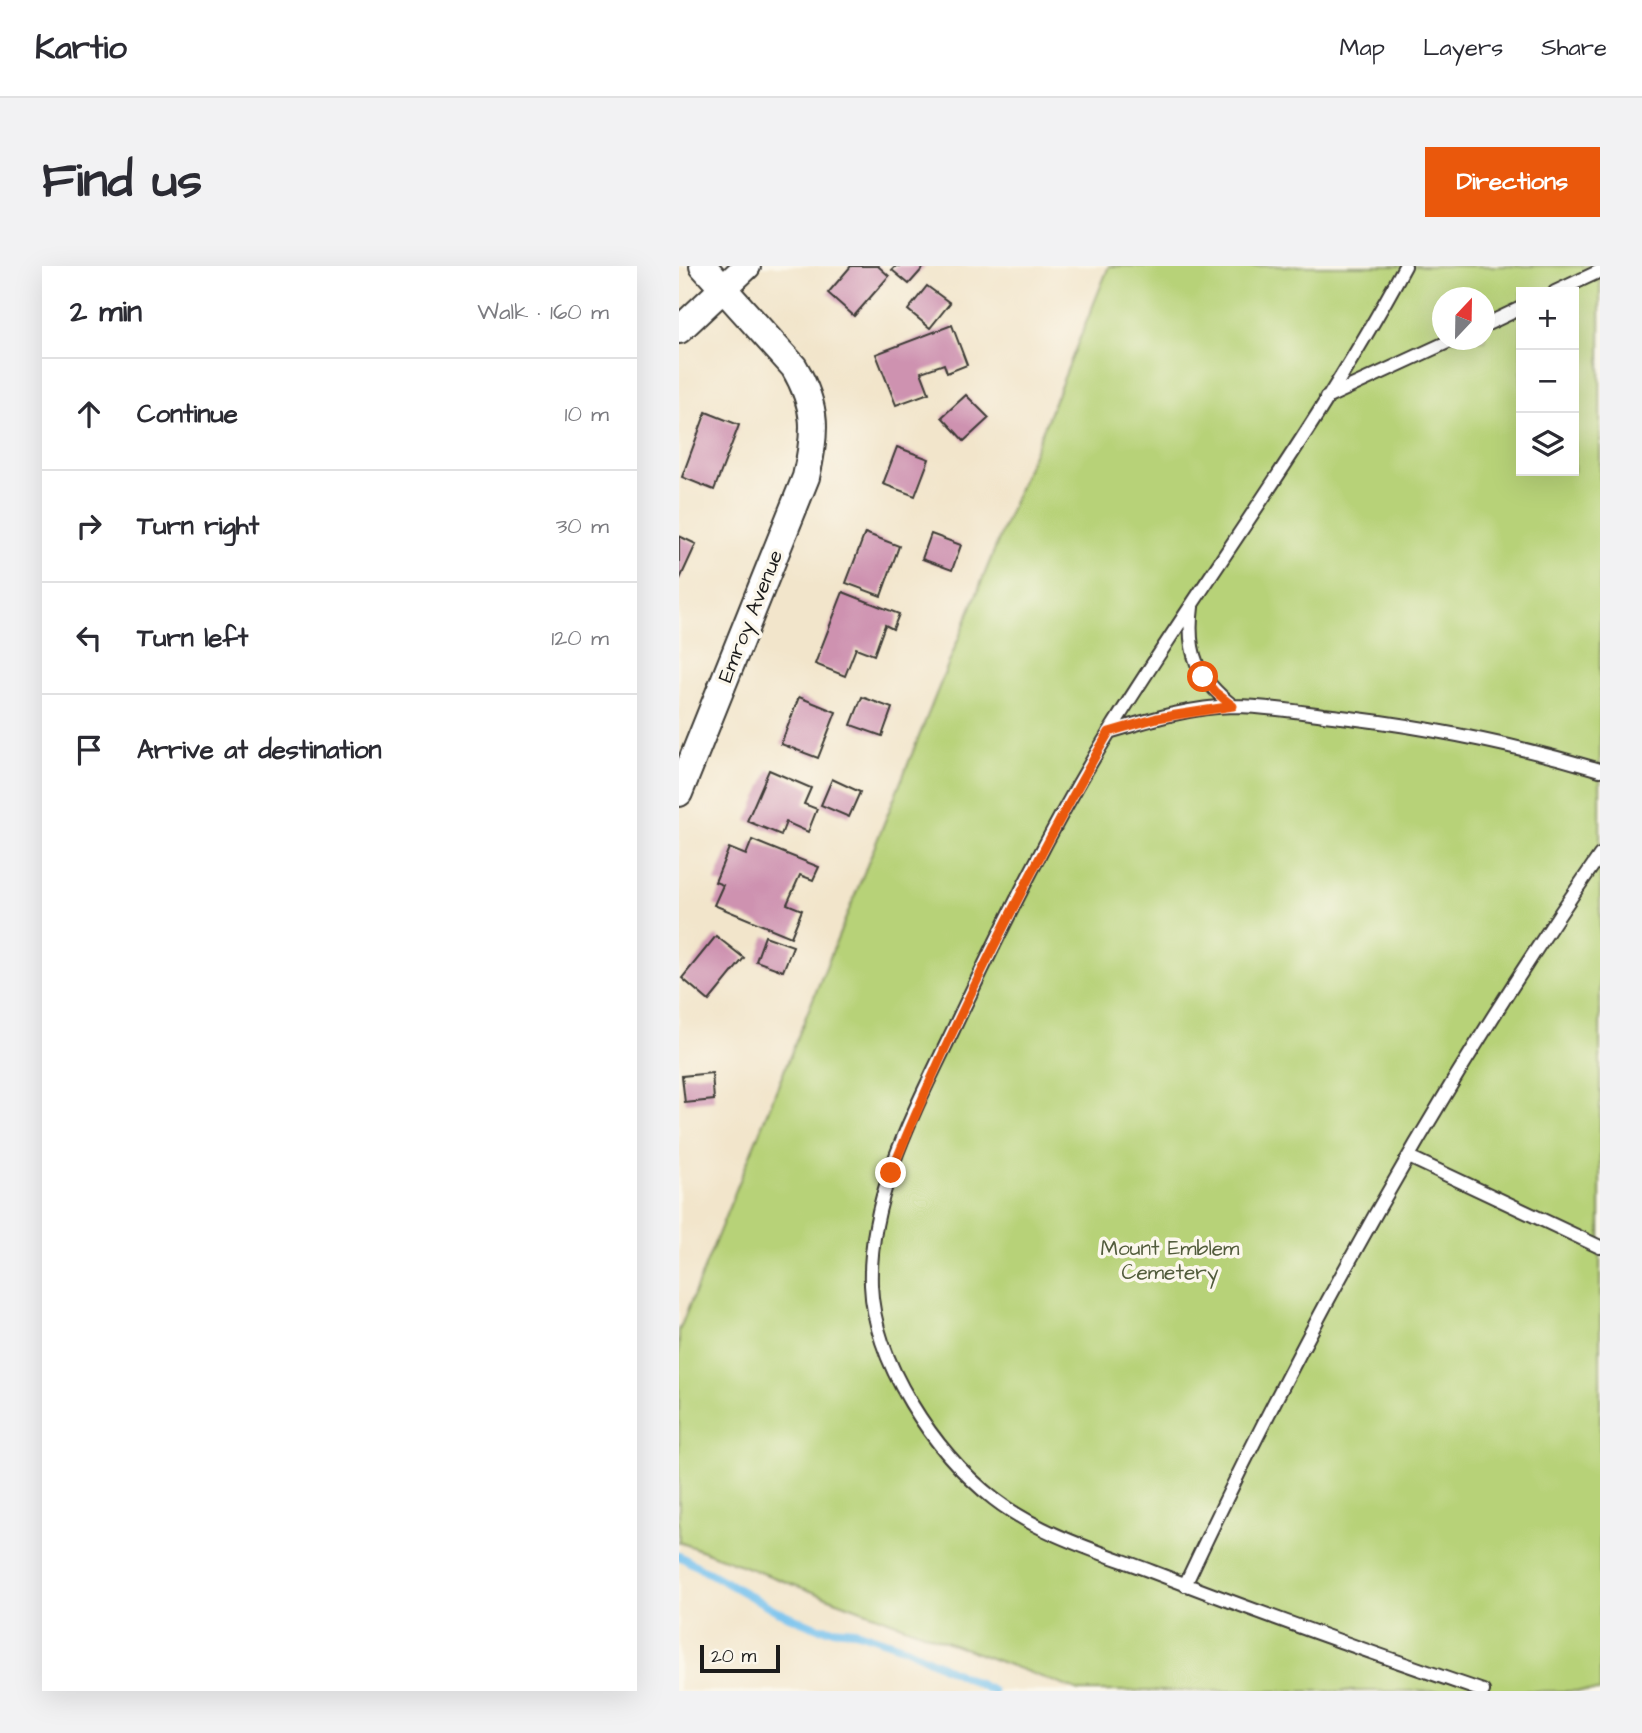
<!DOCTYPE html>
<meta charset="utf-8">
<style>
:root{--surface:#fff;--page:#f2f2f3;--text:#2b2b33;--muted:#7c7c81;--line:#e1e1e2;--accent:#ea580c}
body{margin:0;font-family:"Architects Daughter",sans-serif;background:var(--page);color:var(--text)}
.controls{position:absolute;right:21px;top:21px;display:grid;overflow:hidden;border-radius:0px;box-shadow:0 7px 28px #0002}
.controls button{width:63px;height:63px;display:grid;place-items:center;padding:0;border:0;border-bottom:2px solid var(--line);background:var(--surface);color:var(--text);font:35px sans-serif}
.compass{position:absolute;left:753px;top:21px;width:63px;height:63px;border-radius:50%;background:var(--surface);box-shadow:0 7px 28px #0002;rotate:22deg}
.scale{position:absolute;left:21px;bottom:18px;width:80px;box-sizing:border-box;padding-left:7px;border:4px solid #1c1c1c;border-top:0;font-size:19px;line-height:24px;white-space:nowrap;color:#1c1c1c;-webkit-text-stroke:5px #fbf7ec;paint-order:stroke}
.stop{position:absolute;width:21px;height:21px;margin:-16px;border:5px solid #ea580c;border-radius:50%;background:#fff}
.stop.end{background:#ea580c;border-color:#fff;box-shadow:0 2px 7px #0008}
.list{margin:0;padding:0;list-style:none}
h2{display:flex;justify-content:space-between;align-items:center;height:91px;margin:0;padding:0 28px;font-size:30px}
h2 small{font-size:23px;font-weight:400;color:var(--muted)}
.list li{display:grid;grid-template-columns:46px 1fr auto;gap:21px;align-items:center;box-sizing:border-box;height:112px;padding:0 28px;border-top:2px solid var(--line)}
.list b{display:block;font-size:26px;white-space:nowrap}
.list em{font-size:23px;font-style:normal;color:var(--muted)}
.icon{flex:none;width:38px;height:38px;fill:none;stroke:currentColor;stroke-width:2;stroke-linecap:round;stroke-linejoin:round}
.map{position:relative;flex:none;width:921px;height:1425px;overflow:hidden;border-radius:0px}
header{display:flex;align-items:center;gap:42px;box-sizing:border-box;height:98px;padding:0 35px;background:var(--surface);border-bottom:2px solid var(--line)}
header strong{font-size:33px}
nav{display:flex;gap:38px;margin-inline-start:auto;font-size:24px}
.intro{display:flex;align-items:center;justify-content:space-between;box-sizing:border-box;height:168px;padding:0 42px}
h1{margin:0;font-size:49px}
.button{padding:18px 32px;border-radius:0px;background:var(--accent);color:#fff;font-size:24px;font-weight:700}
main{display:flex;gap:42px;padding:0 42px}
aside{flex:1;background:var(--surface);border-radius:0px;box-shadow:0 7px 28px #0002}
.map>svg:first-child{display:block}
.green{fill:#b7d278;stroke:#6a774a;stroke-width:2;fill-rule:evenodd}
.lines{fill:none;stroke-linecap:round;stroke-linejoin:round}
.stream{stroke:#75c1ee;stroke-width:8}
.building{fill:#ce92b0}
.lane-casing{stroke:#3c3a36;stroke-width:16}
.street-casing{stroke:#3c3a36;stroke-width:30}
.lane{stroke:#fff;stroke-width:12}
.street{stroke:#fff;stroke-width:26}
.route{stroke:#ea580c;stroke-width:9}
.labels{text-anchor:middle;stroke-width:7;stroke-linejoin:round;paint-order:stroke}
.street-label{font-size:21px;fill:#1c1c1c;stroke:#fbf7ec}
.park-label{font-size:21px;fill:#525c3c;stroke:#fbf7ec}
</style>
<header>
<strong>Kartio</strong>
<nav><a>Map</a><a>Layers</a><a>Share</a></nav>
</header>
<div class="intro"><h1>Find us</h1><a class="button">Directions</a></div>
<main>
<aside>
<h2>2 min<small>Walk · 160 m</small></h2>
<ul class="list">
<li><svg class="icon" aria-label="ahead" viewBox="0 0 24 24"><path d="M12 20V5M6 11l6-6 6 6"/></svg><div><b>Continue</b></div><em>10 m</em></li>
<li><svg class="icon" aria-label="right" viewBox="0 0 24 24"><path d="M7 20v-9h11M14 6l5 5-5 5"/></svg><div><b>Turn right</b></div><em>30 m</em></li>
<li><svg class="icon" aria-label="left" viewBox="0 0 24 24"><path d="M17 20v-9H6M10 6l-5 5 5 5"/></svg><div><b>Turn left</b></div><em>120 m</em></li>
<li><svg class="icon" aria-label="arrive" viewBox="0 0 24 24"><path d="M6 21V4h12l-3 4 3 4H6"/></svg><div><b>Arrive at destination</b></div></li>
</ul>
</aside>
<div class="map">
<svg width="921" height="1425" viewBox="0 0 921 1425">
<rect width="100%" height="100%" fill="#fbf7ec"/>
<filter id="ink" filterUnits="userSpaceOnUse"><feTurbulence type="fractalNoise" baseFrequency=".0143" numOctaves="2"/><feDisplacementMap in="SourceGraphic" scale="14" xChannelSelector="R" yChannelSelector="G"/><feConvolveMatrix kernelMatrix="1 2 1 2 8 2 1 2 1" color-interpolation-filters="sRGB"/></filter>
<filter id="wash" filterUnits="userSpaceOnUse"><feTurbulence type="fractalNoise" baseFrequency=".00686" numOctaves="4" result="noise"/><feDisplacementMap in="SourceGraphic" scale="28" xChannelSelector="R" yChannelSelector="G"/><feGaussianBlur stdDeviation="1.57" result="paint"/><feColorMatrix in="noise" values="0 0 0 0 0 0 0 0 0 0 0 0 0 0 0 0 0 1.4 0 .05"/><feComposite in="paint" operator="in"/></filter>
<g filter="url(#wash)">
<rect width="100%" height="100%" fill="#f2e5cb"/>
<path class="green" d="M430,0H921V1425H400L0,1276V1065ZM842,26H895V205H842ZM764,32H806V74H764Z"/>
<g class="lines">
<path class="stream" d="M0,1290L98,1345L139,1362L176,1365L224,1381L314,1425"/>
</g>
<g id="blocks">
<path class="building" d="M172,0H199L210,10L175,50L149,27Z
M217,0H246L230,18L213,4Z
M248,20L271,37L251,62L229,44Z
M273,59L288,99L268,107L265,98L242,106L250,127L217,139L197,88Z
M287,129L310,152L285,175L263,151Z
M27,146L60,159L35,224L3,211Z
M218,181L250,193L236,230L204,218Z
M186,267L220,280L202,330L167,317Z
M252,268L282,279L273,304L243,293Z
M0,270L17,278L0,315Z
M164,326L220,348L214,363L206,359L195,389L177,382L166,410L136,398Z
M120,431L157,446L139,492L102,478Z
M183,431L213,442L203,470L172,459Z
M90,504L132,522L125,538L138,543L129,566L107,556L102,569L68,555Z
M153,513L181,526L170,551L142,539Z
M73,574L140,601L134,614L121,609L108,638L123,644L112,671L35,639L44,619L36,616L50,582L67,589Z
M37,670L65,692L30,735L3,712Z
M86,670L114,680L104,705L77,695Z
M33,807L35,834L6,837L3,810Z"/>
</g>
</g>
<g filter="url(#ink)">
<use href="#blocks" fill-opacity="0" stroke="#3c3a36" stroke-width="2"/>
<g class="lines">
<g class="lane-casing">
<path id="lane" d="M726,0C640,160 530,306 434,460C374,557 324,659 275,762C238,840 189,929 192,1019C195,1096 255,1186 315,1233C360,1268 421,1286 474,1306C583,1348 693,1387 804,1425
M876,26L921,5
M806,59L842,42
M647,132L773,74
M513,341C507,387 518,412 554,440
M430,466C470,454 512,441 555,440C584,440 615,445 645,449C738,459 831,477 921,504
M730,891L921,981
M506,1319C625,1065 761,819 921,589"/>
</g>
<g class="street-casing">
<path id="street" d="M0,64L68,0
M0,527L127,211C137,167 139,142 115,101L24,0"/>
</g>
<use href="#lane" class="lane"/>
<use href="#street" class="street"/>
</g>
</g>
<g class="lines" filter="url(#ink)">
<path class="route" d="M212,907C274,755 348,609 430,466L478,452L554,440L536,426L524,411"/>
</g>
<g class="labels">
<g class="street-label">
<text transform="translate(71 350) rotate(-68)" y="7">Emroy Avenue</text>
</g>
<g class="park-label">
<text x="491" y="989">Mount Emblem<tspan x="491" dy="24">Cemetery</tspan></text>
</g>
</g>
</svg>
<div class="controls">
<button>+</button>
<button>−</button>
<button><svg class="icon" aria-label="layers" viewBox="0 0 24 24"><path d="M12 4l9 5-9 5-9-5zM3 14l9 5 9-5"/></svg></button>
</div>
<svg class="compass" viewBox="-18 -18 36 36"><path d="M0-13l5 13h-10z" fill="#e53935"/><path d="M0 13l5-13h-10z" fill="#7c7c81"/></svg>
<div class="scale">20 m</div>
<div class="stop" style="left:524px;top:411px"></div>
<div class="stop end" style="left:212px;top:907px"></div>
</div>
</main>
